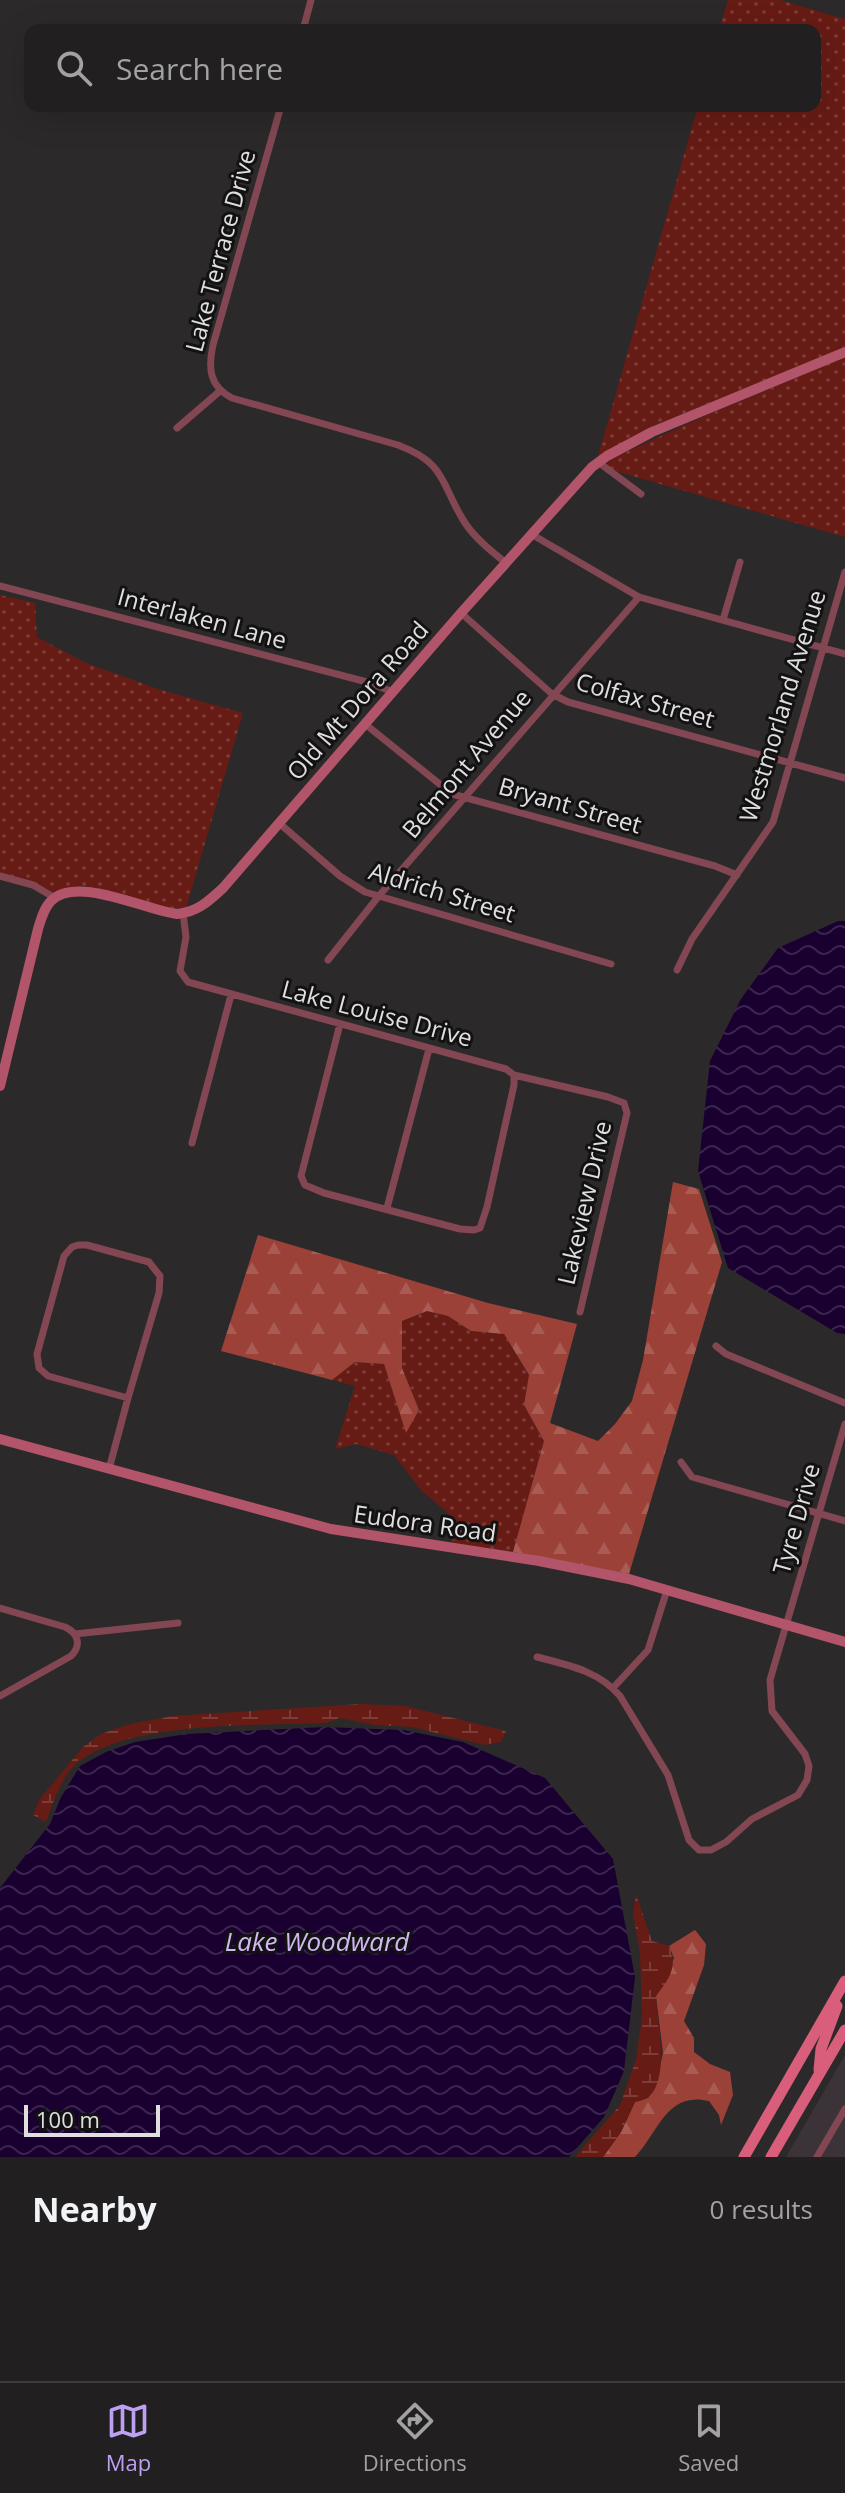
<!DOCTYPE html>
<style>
:root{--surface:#211f20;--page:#2d2c2d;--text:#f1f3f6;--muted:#a2a2a5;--line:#3e3d3e;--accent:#bca0f2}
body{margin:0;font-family:"Open Sans",sans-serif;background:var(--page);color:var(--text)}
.scale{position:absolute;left:24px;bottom:20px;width:136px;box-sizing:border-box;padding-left:8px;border:4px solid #e0dedf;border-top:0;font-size:22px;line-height:28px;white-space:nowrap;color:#e0dedf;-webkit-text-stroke:6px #131213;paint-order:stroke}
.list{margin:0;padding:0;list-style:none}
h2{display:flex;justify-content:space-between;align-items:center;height:104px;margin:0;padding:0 32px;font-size:34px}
h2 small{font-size:26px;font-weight:400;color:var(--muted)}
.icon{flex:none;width:44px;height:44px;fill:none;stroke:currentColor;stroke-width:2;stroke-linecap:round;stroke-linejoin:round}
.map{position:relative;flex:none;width:845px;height:2157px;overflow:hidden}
.search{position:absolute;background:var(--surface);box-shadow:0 8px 32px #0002;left:24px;right:24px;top:24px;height:88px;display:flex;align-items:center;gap:20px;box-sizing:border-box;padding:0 28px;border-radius:16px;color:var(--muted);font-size:30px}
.sheet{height:224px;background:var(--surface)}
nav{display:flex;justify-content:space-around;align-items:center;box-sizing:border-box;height:112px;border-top:2px solid var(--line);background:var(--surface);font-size:22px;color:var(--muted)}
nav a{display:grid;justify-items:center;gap:4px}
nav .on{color:var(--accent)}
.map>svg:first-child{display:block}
.built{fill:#3c3338}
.grass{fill:url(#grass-dots)}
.forest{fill:url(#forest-firs)}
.wetland{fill:url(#wetland-marsh)}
.water{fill:url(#water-waves)}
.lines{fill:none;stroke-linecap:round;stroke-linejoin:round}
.street{stroke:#824753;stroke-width:7}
.secondary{stroke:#b3556a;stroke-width:10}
.primary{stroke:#d85e7b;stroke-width:11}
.labels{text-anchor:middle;stroke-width:6;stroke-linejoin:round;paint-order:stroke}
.street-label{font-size:24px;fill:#e0dedf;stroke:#131213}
.water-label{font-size:26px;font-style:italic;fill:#d2b7f5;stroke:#131213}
</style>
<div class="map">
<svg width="845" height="2157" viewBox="0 0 845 2157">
<defs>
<pattern id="grass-dots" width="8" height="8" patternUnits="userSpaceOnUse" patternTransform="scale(2)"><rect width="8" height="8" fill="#671b15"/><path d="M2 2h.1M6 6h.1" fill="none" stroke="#7c3c37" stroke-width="1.8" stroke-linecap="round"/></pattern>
<pattern id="forest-firs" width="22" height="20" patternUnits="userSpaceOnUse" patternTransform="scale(2)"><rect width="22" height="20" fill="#9b4138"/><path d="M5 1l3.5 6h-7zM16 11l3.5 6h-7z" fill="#a95c54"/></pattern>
<pattern id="wetland-marsh" width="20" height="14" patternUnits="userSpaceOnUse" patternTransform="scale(2)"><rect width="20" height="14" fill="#671b15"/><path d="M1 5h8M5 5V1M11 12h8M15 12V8" fill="none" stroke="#7c3c37"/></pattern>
<pattern id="water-waves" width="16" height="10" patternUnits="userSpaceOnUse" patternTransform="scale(2)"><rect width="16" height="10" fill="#190030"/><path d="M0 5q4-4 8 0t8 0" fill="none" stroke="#3a254e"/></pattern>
</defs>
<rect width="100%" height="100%" fill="#2c292a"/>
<path class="built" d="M845,2055V2157H786Z"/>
<path class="grass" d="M728,0H780L845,19V347L649,428L598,456L698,106H815V30H719Z
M845,357V537L601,467L619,455L705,416Z
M0,595L35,603L37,637L86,663L161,690L243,713L186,908H168L84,886L62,889L54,893L0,880Z
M427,1311L448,1316L471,1331L504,1334L529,1376L524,1405L544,1441L513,1552L453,1543L449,1514L421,1490L394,1455L356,1444L335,1449L355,1386L332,1380L355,1362L384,1364L406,1432L419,1410L402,1368V1321Z"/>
<path class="forest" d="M673,1182L699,1189L722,1262L629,1574L513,1552L544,1441L524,1405L529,1375L504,1334L471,1331L448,1316L427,1311L402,1321V1368L419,1410L406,1433L384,1364L355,1362L332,1380L221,1351L258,1235L488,1303L577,1324L550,1423L598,1441L615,1424L632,1401L643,1360Z
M695,1930L706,1944L704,1965L684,2021L694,2038V2052L710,2064L730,2072L733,2095L721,2125L719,2115L709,2101C667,2091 659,2131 635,2157H603L621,2132L635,2102L648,2098L655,2088L663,2053L656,1996L674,1958L669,1946Z"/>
<path class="wetland" d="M361,1704L405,1706L506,1731L501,1742L485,1745L412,1727L375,1725L340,1718L326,1723C258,1726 132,1720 78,1762C62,1775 53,1803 46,1822L33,1815L39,1800L83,1747L101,1734L130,1724L173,1716Z
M636,1894L652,1941L669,1946C679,1967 668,1980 656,1996C657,2020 671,2081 647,2098C644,2100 639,2101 635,2102L621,2132L603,2157H575L620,2105L636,2060L642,2017L640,1953L633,1913Z"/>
<path class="water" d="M838,921H845V1334L837,1333L728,1268L698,1171L710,1061L741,999L778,948Z
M325,1727L403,1730L463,1742L545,1778L613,1859L635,1977L624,2071L604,2117L569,2157H0V1888L50,1824L61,1797L80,1766L106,1752L135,1742L187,1734Z"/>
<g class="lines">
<path class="street" d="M303,30L311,0
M281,106L213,345C208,368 209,386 232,398L398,445C448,464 440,484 465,523C475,538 491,551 506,563
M177,428L220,391
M598,462L641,494
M531,534L639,597L845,654
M0,586L367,682L393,692
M461,613L552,694L568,702L845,778
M723,620L740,562
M365,724L452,794L715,866L737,875
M279,823L340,876L365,892L611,964
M0,876L33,885L55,898
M183,913L186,937L180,971L188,982L506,1069L514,1075L608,1097L624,1103L627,1113L580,1312
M328,960L378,897L639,597
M677,970L692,939L773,822L845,572
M340,1024L301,1176L305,1185L324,1193L460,1229L474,1230L480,1228L487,1207L514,1085V1075
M192,1143L231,995
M387,1208L429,1049
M78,1245H87L149,1262L160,1276L159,1293L128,1398L48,1376L39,1368L37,1354L64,1256L72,1247Z
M716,1346L726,1354L845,1403
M681,1462L692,1477L845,1521
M109,1469L128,1398
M0,1608L65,1627C78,1633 82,1645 71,1656L0,1696
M75,1634L178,1623
M537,1657C568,1665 599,1671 620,1696L668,1775L689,1840L699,1850H711L726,1842L752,1819L798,1795L807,1780L809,1766L805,1754L772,1711L770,1680L845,1424
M613,1688L648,1650L667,1590
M817,2157L845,2109"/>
<path class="secondary" d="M0,1086L38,929C41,919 44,908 51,901C76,875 145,910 177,914C197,912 208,902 223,888L461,613L592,467L607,456L652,432L845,352
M0,1439L331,1529L539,1561L629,1579L845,1642"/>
<path class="primary" d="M819,2070L821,2049L837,2006
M744,2157L845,1981
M771,2157L845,2030"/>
</g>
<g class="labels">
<g class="street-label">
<text transform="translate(221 251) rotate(-75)" y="8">Lake Terrace Drive</text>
<text transform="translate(202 619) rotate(15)" y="8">Interlaken Lane</text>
<text transform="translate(358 701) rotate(-49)" y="8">Old Mt Dora Road</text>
<text transform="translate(645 701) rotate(16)" y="8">Colfax Street</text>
<text transform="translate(783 706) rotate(-73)" y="8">Westmorland Avenue</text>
<text transform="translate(467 764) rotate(-50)" y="8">Belmont Avenue</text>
<text transform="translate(570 806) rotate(16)" y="8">Bryant Street</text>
<text transform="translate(442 893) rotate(17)" y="8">Aldrich Street</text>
<text transform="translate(377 1014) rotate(15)" y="8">Lake Louise Drive</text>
<text transform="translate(585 1203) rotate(-77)" y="8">Lakeview Drive</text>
<text transform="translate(797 1519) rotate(-74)" y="8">Tyre Drive</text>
<text transform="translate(425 1524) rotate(8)" y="8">Eudora Road</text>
</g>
<g class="water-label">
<text x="317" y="1951">Lake Woodward</text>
</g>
</g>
</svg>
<div class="scale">100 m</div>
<div class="search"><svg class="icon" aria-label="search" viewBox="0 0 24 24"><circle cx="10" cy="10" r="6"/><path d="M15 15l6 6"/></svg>Search here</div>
</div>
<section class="sheet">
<h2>Nearby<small>0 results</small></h2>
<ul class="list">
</ul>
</section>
<nav>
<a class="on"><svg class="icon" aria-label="map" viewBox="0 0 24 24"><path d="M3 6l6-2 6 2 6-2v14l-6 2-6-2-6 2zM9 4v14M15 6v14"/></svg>Map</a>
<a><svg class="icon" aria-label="directions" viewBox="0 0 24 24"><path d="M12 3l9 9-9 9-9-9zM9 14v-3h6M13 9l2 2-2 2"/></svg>Directions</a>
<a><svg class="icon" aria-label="saved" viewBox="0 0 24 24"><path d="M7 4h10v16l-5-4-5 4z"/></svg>Saved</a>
</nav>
